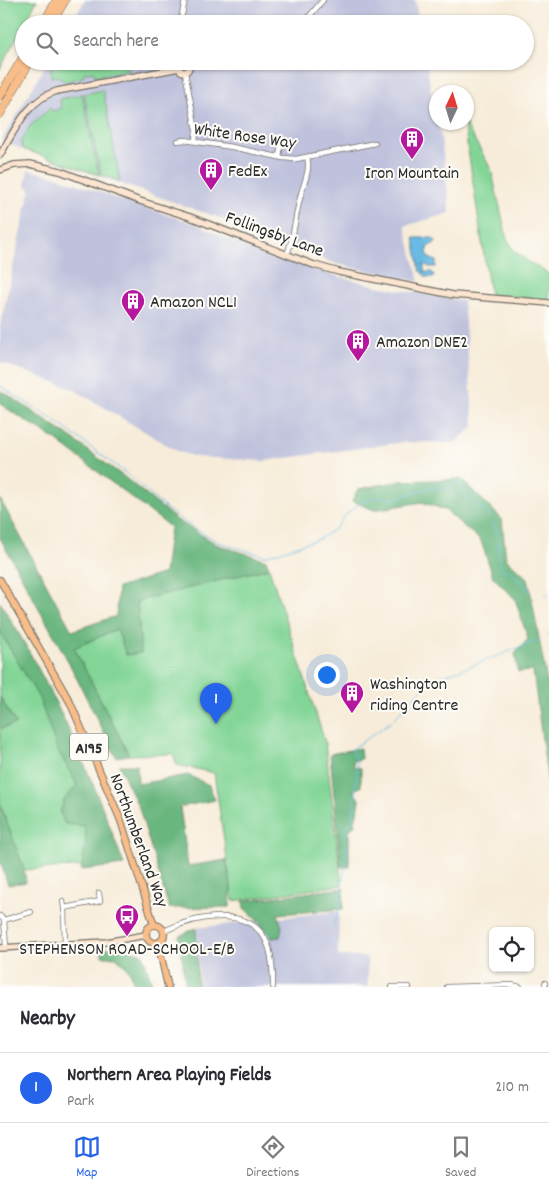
<!DOCTYPE html>
<style>
:root{--surface:#fff;--page:#f7f7f7;--text:#2b2b33;--muted:#7c7c81;--line:#e1e1e2;--accent:#2563eb}
body{margin:0;font-family:Dekko,sans-serif;background:var(--page);color:var(--text)}
.controls{position:absolute;right:15px;bottom:15px;display:grid;overflow:hidden;border-radius:8px;box-shadow:0 1px 4px #0004}
.controls button{width:45px;height:45px;display:grid;place-items:center;padding:0;border:0;border-bottom:1px solid var(--line);background:var(--surface);color:var(--text);font:25px sans-serif}
.compass{position:absolute;left:429px;top:85px;width:45px;height:45px;border-radius:50%;background:var(--surface);box-shadow:0 1px 4px #0004;rotate:4deg}
.you{position:absolute;left:326px;top:674px;width:18px;height:18px;margin:-12px;border:4px solid #fff;border-radius:50%;background:#1a73e8;box-shadow:0 0 0 8px #1a73e833}
.badge{display:grid;place-items:center;width:32px;height:32px;border-radius:50%;background:var(--accent);color:#fff;font-size:16px;font-weight:700}
.pin{position:absolute;translate:-50% -41px;filter:drop-shadow(0 1px 2px #0008)}
.pin::after{content:'';position:absolute;top:26px;width:18px;height:15px;background:inherit;clip-path:polygon(0 0,100% 0,50% 100%)}
.list{margin:0;padding:0;list-style:none}
h2{display:flex;justify-content:space-between;align-items:center;height:65px;margin:0;padding:0 20px;font-size:21px}
h2 small{font-size:16px;font-weight:400;color:var(--muted)}
.list li{display:grid;grid-template-columns:32px 1fr auto;gap:15px;align-items:center;box-sizing:border-box;height:70px;padding:0 20px;border-top:1px solid var(--line)}
.list b{display:block;font-size:19px;white-space:nowrap}
.list p{margin:0;font-size:16px;white-space:nowrap;color:var(--muted)}
.list em{font-size:16px;font-style:normal;color:var(--muted)}
.icon{flex:none;width:28px;height:28px;fill:none;stroke:currentColor;stroke-width:2;stroke-linecap:round;stroke-linejoin:round}
.map{position:relative;flex:none;width:549px;height:987px;overflow:hidden}
.search{position:absolute;background:var(--surface);box-shadow:0 1px 4px #0004;left:15px;right:15px;top:15px;height:55px;display:flex;align-items:center;gap:12px;box-sizing:border-box;padding:0 18px;border-radius:28px;color:var(--muted);font-size:19px}
.sheet{height:135px;background:var(--surface)}
nav{display:flex;justify-content:space-around;align-items:center;box-sizing:border-box;height:70px;border-top:1px solid var(--line);background:var(--surface);font-size:14px;color:var(--muted)}
nav a{display:grid;justify-items:center;gap:2px}
nav .on{color:var(--accent)}
.map>svg:first-child{display:block}
.industrial{fill:#c0c2dd}
.green{fill:#82d596;stroke:#568060}
.forest{fill:#69b67f;stroke:#4a7055}
.water{fill:#69bae4;stroke:#4a7288}
.lines{fill:none;stroke-linecap:round;stroke-linejoin:round}
.stream{stroke:#69bae4;stroke-width:1}
.street-casing{stroke:#726f68;stroke-width:6}
.secondary-casing{stroke:#726f68;stroke-width:8}
.primary-casing{stroke:#726f68;stroke-width:8}
.highway-casing{stroke:#726f68;stroke-width:9}
.street{stroke:#fff;stroke-width:4.5}
.secondary{stroke:#fce5d0;stroke-width:5.5}
.primary{stroke:#f8bd89;stroke-width:6}
.highway{stroke:#f8bd89;stroke-width:8}
.labels{text-anchor:middle;stroke-width:4;stroke-linejoin:round;paint-order:stroke}
.shield{fill:#fdfcf7;stroke:#6a6a68;stroke-width:1}
.shield-label{font-size:16px;font-weight:bold;fill:#2b2b2b}
.street-label{font-size:18px;fill:#2b2b2b;stroke:#fdfcf7}
.poi-label{font-size:18px;fill:#2b2b2b;stroke:#fdfcf7;text-anchor:start}
</style>
<div class="map">
<svg width="549" height="987" viewBox="0 0 549 987">
<rect width="100%" height="100%" fill="#fdfcf7"/>
<filter id="ink" filterUnits="userSpaceOnUse"><feTurbulence type="fractalNoise" baseFrequency=".02" numOctaves="2"/><feDisplacementMap in="SourceGraphic" scale="10" xChannelSelector="R" yChannelSelector="G"/><feConvolveMatrix kernelMatrix="1 2 1 2 8 2 1 2 1" color-interpolation-filters="sRGB"/></filter>
<filter id="wash" filterUnits="userSpaceOnUse"><feTurbulence type="fractalNoise" baseFrequency=".0096" numOctaves="4" result="noise"/><feDisplacementMap in="SourceGraphic" scale="20" xChannelSelector="R" yChannelSelector="G"/><feGaussianBlur stdDeviation="1.12" result="paint"/><feColorMatrix in="noise" values="0 0 0 0 0 0 0 0 0 0 0 0 0 0 0 0 0 1.4 0 .05"/><feComposite in="paint" operator="in"/></filter>
<g filter="url(#wash)">
<rect width="100%" height="100%" fill="#f7ecd9"/>
<path class="industrial" d="M85,0H415L419,24H71Z
M48,61H426L436,122L438,123L442,145L450,213L405,226L419,282L337,264L300,251L286,241L21,149L2,140Z
M28,170L55,176L133,204L196,224L226,238L279,259L333,275L376,286L463,301L474,426L455,443L404,442L264,461L197,457L179,452L73,389L0,362V326L28,198L31,191L25,184Z
M339,911L338,956L367,957L368,987H200L196,928Z"/>
<path class="green" d="M0,0H37L0,69Z
M55,61H123V64L130,71L95,76L93,71L84,73L83,77L66,82L57,76L51,77V67Z
M103,90L120,181L101,175L84,94Z
M82,94L99,175L23,149L21,142L30,126L50,108L52,111L61,109L60,99Z
M464,123H465L491,169L507,238L513,250L529,262L549,274V300L490,295Z
M269,568L325,742L342,885L233,901L214,773L177,765L173,754L129,755L74,648L118,628L141,653L137,601Z
M0,630L50,712L105,865L24,870L0,804Z"/>
<path class="forest" d="M0,391L10,396L64,433L123,476L177,520L218,545L266,560L269,568L137,601L141,653L126,655L117,629L74,648L129,755L116,757L68,661L0,538V499L72,631L116,616L118,588L164,573L170,527L56,440L0,404Z
M461,479L502,519L506,559L528,578L549,693V793L533,671L518,672L515,654L528,639L515,599L493,577L481,541L445,510L422,502L374,510L352,501L358,489L401,481Z
M0,602C51,684 92,775 124,865L81,870L86,844L85,826L65,824L60,813L64,800L77,785L57,749L39,698L0,632Z
M0,697L16,724L0,729Z
M360,748L361,759L353,761L354,767L361,768V787L353,790L360,801L354,826L349,831V867H341L330,754Z
M119,765H137L138,784L188,775L209,785L215,800L180,807L188,866L226,860L231,884L230,907L169,908L139,808Z
M0,804L24,869L26,882L8,885L0,861Z
M344,888L343,909L278,914L282,927L280,937L272,938L261,924L244,908L243,901Z
M196,928L198,987H186L179,936Z
M108,948H123L143,954L153,987H135L129,970L116,957L102,956V949Z"/>
<path class="water" d="M414,238H433L437,242L429,246L427,253L429,258L436,261V267H429L424,264V272H432L435,277H426L420,271Z"/>
<g class="lines">
<path class="stream" d="M0,386L55,421L127,474L164,507L192,527L220,543L265,556L319,539L335,529L346,514L364,501L377,497L397,499L411,493L432,487L442,490L449,488L458,481L468,499L488,513C490,520 495,525 497,532C499,543 498,555 501,566L504,570L512,573L531,592
M545,594L549,595
M548,635L549,634
M333,925L339,911L342,881L347,862L345,826L354,821L357,763L352,749L392,721L424,687L441,676L463,669L539,640"/>
</g>
</g>
<g filter="url(#ink)">
<g class="lines">
<g class="street-casing">
<path id="street" d="M180,24L185,0
M303,24L323,0
M183,61V62
M189,66L214,61
M185,72L196,130L195,141
M178,141L184,140L232,147L283,158L296,159L375,143
M279,157L281,144
M287,255C294,236 295,218 300,198C303,184 311,171 307,157
M63,901L64,908L100,901L99,893
M64,908L65,945
M0,916L4,920L6,947
M4,920L31,912
M164,931C196,916 255,903 269,948C273,961 273,974 273,987
M392,987H409
M447,987L512,985L520,987
M545,987V983"/>
</g>
<g class="secondary-casing">
<path id="secondary" d="M179 67a5 5 0 1 1 10 0a5 5 0 1 1-10 0Z
M0,155C15,130 27,100 57,91L179,68
M0,170L14,165L30,164L60,171L140,201L190,217L314,265L339,272L453,295L549,303
M0,948L106,942L146,935"/>
</g>
<g class="primary-casing">
<path id="primary" d="M0,580L70,702L121,821L154,925
M146 934a9 9 0 1 1 18 0a9 9 0 1 1-18 0Z
M158,943L168,987"/>
</g>
<g class="highway-casing">
<path id="highway" d="M43,24L57,0
M51,24L65,0
M0,96L24,56
M0,114L30,61"/>
</g>
<use href="#street" class="street"/>
<use href="#secondary" class="secondary"/>
<use href="#primary" class="primary"/>
<use href="#highway" class="highway"/>
</g>
</g>
<defs>
<g id="building-pin" transform="scale(1.25)"><path d="M0 17L-7.5 6A9.5 9.5 0 1 1 7.5 6Z" fill="#b5179e" stroke="#fdfcf7"/><path d="M-4-6H4V6H1V3H-1V6H-4ZM-2.5-4.3h1.7v1.8h-1.7ZM.8-4.3h1.7v1.8H.8ZM-2.5-1h1.7V.8h-1.7ZM.8-1h1.7V.8H.8Z" fill="#fff"/></g>
<g id="bus-pin" transform="scale(1.25)"><path d="M0 17L-7.5 6A9.5 9.5 0 1 1 7.5 6Z" fill="#b5179e" stroke="#fdfcf7"/><path d="M-5-6H5V4H4V6H2V4H-2V6H-4V4H-5ZM-3.5-4V0h7V-4ZM-3.5 1.2v1.5H-2V1.2ZM2 1.2v1.5H3.5V1.2Z" fill="#fff"/></g>
</defs>
<g fill-rule="evenodd">
<use href="#building-pin" x="412" y="139"/>
<use href="#building-pin" x="211" y="170"/>
<use href="#building-pin" x="133" y="301"/>
<use href="#building-pin" x="358" y="341"/>
<use href="#building-pin" x="352" y="693"/>
<use href="#bus-pin" x="127" y="916"/>
</g>
<g class="labels">
<rect class="shield" x="70" y="733.5" width="38" height="27" rx="4"/>
<g class="shield-label">
<text x="89" y="753">A195</text>
</g>
<g class="street-label">
<text transform="translate(245 135) rotate(8)" y="6">White Rose Way</text>
<text transform="translate(275 233) rotate(20)" y="6">Follingsby Lane</text>
<text transform="translate(140 840) rotate(70)" y="6">Northumberland Way</text>
</g>
<g class="poi-label">
<text x="228" y="176">FedEx</text>
<text x="412" y="178" text-anchor="middle">Iron Mountain</text>
<text x="150" y="307">Amazon NCL1</text>
<text x="376" y="347">Amazon DNE2</text>
<text x="370" y="689">Washington<tspan x="370" dy="21">riding Centre</tspan></text>
<text x="127" y="954" text-anchor="middle">STEPHENSON ROAD-SCHOOL-E/B</text>
</g>
</g>
</svg>
<div class="controls">
<button><svg class="icon" aria-label="locate" viewBox="0 0 24 24"><circle cx="12" cy="12" r="6"/><path d="M12 2v4M12 18v4M2 12h4M18 12h4"/></svg></button>
</div>
<svg class="compass" viewBox="-18 -18 36 36"><path d="M0-13l5 13h-10z" fill="#e53935"/><path d="M0 13l5-13h-10z" fill="#7c7c81"/></svg>
<div class="you"></div>
<div class="pin badge" style="left:216px;top:724px">1</div>
<div class="search"><svg class="icon" aria-label="search" viewBox="0 0 24 24"><circle cx="10" cy="10" r="6"/><path d="M15 15l6 6"/></svg>Search here</div>
</div>
<section class="sheet">
<h2>Nearby<small></small></h2>
<ul class="list">
<li><span class="badge">1</span><div><b>Northern Area Playing Fields</b><p>Park</p></div><em>210 m</em></li>
</ul>
</section>
<nav>
<a class="on"><svg class="icon" aria-label="map" viewBox="0 0 24 24"><path d="M3 6l6-2 6 2 6-2v14l-6 2-6-2-6 2zM9 4v14M15 6v14"/></svg>Map</a>
<a><svg class="icon" aria-label="directions" viewBox="0 0 24 24"><path d="M12 3l9 9-9 9-9-9zM9 14v-3h6M13 9l2 2-2 2"/></svg>Directions</a>
<a><svg class="icon" aria-label="saved" viewBox="0 0 24 24"><path d="M7 4h10v16l-5-4-5 4z"/></svg>Saved</a>
</nav>
